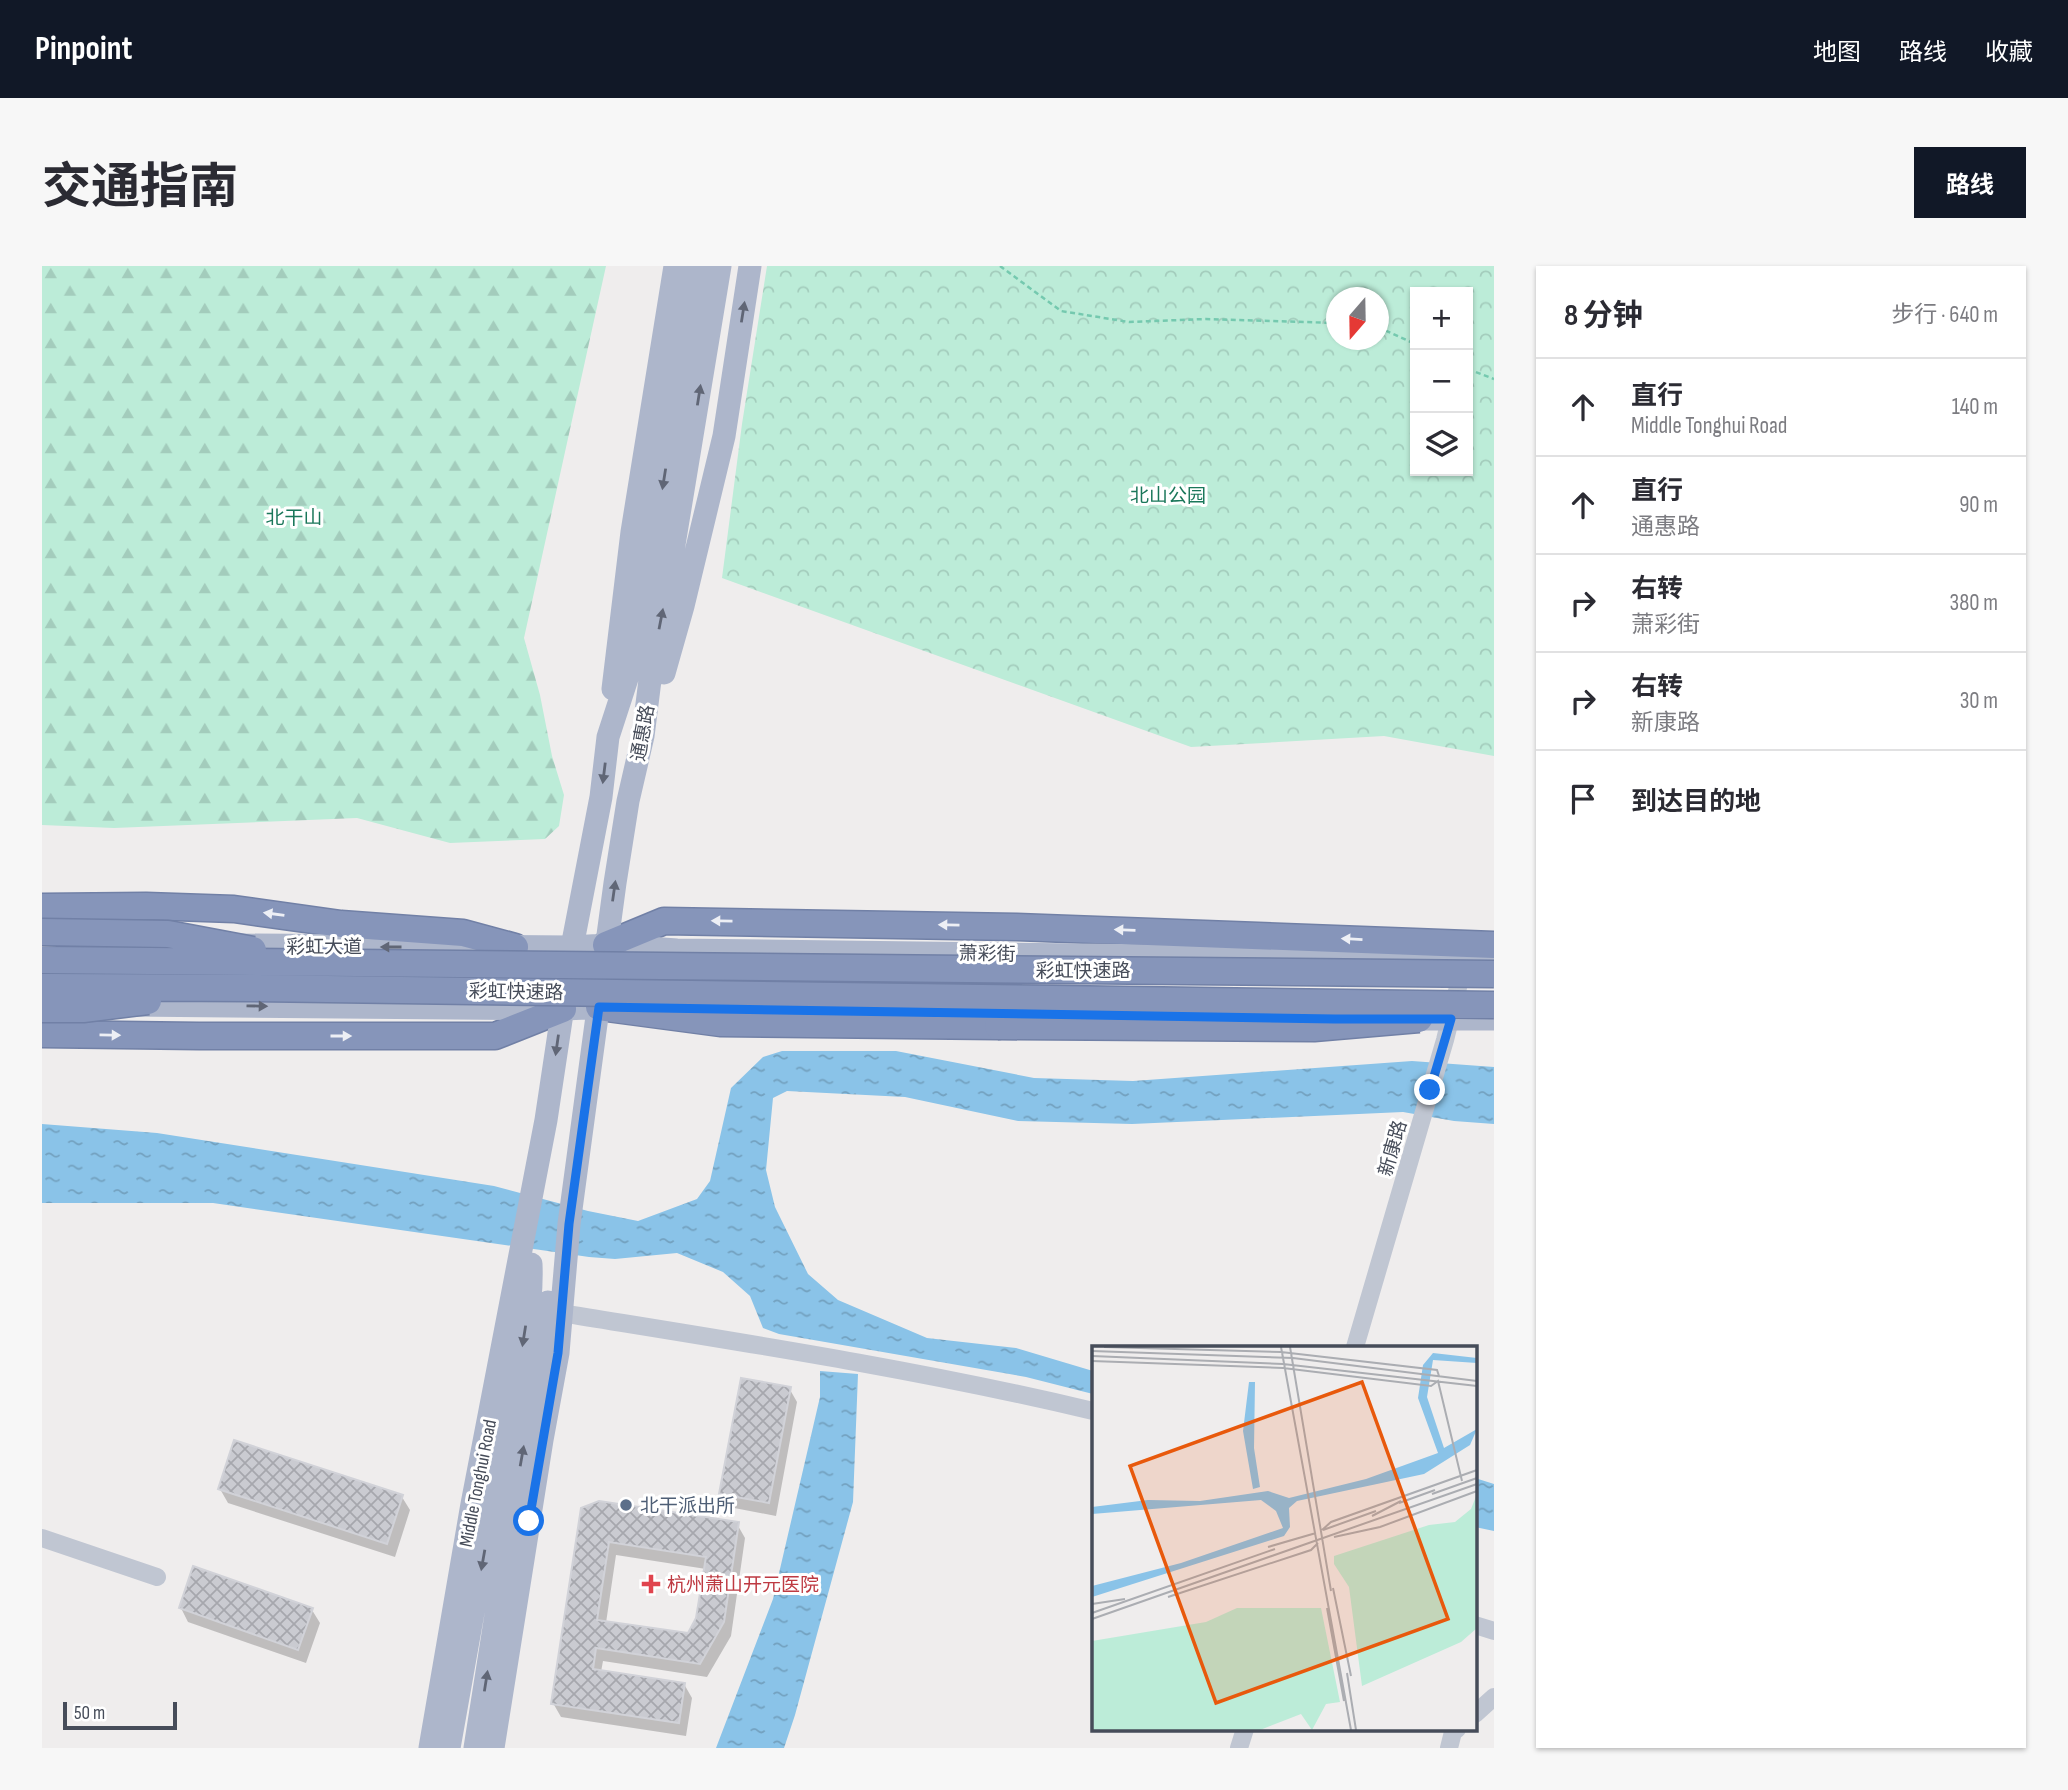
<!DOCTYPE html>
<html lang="zh">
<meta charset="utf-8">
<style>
:root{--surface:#fff;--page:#f7f7f7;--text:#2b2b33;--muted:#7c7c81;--line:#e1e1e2;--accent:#111827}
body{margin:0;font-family:"Sofia Sans Condensed","Noto Sans SC",sans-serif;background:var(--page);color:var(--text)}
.controls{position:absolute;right:21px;top:21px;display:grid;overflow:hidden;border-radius:0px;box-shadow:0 2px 5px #0004}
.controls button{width:63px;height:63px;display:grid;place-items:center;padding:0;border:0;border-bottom:2px solid var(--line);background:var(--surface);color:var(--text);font:35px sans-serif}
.compass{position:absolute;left:1284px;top:21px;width:63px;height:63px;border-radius:50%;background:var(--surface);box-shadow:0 2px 5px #0004;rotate:200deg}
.scale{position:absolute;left:21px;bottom:18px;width:114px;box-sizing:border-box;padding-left:7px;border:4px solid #464c59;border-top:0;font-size:19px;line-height:24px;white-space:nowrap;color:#464c59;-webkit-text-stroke:5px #fff;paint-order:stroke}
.stop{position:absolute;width:21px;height:21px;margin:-16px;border:5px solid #1a73e8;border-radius:50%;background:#fff}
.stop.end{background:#1a73e8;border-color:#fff;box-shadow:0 2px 7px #0008}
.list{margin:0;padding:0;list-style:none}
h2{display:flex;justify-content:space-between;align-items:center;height:91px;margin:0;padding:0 28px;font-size:30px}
h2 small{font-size:23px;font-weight:400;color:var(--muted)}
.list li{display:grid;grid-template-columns:46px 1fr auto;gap:21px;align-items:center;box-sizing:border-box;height:98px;padding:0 28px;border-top:2px solid var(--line)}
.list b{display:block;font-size:26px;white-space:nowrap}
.list p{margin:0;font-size:23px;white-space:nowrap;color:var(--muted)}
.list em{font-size:23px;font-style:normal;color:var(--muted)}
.icon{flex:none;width:38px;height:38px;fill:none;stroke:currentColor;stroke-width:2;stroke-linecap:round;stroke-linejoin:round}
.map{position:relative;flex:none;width:1452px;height:1482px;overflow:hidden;border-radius:0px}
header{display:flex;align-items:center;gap:42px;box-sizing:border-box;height:98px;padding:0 35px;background:var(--accent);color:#fff}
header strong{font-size:33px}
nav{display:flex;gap:38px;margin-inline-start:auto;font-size:24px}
.intro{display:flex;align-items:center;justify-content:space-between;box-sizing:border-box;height:168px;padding:0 42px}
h1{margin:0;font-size:49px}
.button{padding:18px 32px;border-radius:0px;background:var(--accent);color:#fff;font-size:24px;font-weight:700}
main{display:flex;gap:42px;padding:0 42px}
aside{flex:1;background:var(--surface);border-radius:0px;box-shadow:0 2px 5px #0004}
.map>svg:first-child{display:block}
.forest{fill:url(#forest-firs)}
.park{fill:url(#park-crowns);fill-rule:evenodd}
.water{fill:url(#water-ripples)}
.shadow{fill:#0003;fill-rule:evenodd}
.building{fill:url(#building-cross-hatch);stroke:#d1d2d8;stroke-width:2;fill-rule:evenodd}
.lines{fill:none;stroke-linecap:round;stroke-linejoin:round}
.highway-casing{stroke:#7180a6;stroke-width:29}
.path{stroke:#75c9af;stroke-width:2.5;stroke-dasharray:5 3.5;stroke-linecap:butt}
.minor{stroke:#c0c6d2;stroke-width:18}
.major{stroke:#adb6cb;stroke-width:23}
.highway{stroke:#8695ba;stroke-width:26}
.highway-bridge-casing{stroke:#7180a6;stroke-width:29;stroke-linecap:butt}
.highway-bridge{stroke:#8695ba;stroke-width:26}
.oneway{fill:#606676}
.oneway2{fill:#edeff5}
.route{stroke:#1a73e8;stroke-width:9}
.service-dot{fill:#5c6f8a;stroke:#fff;stroke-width:2.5}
.health-dot{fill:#e0444e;stroke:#fff;stroke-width:2.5}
.labels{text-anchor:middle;stroke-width:6;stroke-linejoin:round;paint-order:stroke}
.park-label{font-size:19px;fill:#1a775a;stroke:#fff}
.street-label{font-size:19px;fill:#464c59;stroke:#fff}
.service-label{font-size:19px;fill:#4e5e75;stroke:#fff;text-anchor:start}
.health-label{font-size:19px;fill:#be3a42;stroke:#fff;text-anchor:start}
.inset-road{fill:none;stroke:#abadb2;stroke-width:2}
.view{fill:#e8590c;fill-opacity:0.15;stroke:#e8590c;stroke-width:3.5}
.inset-edge{fill:none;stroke:#464c59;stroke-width:3.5}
</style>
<header>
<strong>Pinpoint</strong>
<nav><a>地图</a><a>路线</a><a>收藏</a></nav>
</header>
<div class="intro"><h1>交通指南</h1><a class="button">路线</a></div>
<main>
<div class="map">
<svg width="1452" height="1482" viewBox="0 0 1452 1482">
<defs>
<pattern id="forest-firs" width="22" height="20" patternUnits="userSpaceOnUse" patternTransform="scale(1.75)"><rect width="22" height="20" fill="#bcecd8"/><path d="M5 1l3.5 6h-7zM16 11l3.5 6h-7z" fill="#a3ccbc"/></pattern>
<pattern id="park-crowns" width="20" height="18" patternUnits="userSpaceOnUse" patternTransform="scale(1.75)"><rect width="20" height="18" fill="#bcecd8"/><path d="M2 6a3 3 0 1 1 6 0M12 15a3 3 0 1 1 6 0" fill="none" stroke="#a3ccbc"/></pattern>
<pattern id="water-ripples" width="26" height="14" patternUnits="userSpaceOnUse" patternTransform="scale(1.75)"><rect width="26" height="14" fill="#8ac3e8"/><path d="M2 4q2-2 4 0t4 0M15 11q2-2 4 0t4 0" fill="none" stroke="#73a1bf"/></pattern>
<pattern id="building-cross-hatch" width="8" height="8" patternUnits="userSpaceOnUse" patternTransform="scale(1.75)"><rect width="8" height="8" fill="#cacbd1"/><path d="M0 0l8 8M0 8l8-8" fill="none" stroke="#a6a7ad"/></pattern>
</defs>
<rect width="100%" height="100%" fill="#efeded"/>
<path class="forest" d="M0,0H564L482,372L498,429L510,490L522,529L517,560L503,573L408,577L315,552L72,562L0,559Z"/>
<path class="park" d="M725,0H1452V490L1342,470L1149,481L680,312L700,158ZM1373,26H1426V205H1373ZM1294,32H1336V74H1294Z"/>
<path class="water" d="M740,785H854L992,812L1091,815L1370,795L1452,801V858L1412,855L1361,846L1090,858L976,855L863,831L745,825L731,832L724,904L733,941L766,1008L796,1034L885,1072L974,1082L1051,1105V1128L984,1111L737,1068L721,1062L708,1030L681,1006L635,987L573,993L547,991L171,937H0V858L115,867L452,920L546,945L596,955L655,933L668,915L689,822L721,791Z
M778,1105L816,1108L811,1236L753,1449L742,1482H674L731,1333L778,1131Z
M1433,1212L1452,1218V1265L1433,1261Z"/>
<path class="shadow" d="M747,1122L755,1136L734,1250L687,1241L679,1228Z
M178,1223L360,1231L368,1244L353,1291L186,1237Z
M540,1243L695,1258L703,1272L689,1370L665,1411L561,1395L559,1406L642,1418L650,1432L644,1470L519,1451L511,1437ZM574,1289L664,1303L656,1352L647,1369L564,1357Z
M139,1342L270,1344L278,1357L264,1397L146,1356Z"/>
<path class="building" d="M699,1112L749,1121L727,1237L677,1228Z
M192,1174L361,1229L345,1278L176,1223Z
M557,1235L697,1256L682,1356L658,1398L554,1382L551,1403L643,1417L637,1457L509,1438L539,1242ZM567,1276L664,1291L654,1352L646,1367L555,1354Z
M151,1300L271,1342L256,1384L137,1342Z"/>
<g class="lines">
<g class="highway-casing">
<path id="highway" d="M0,641L104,640L192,643L299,658L421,667L473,681
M564,679L622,655L975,661L1452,679
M557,741L678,757L956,760
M0,768L157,770H453L521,743"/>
</g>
<path class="path" d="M958,0L1019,45L1087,56L1164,53L1294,57
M1336,61L1373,78
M1426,103L1452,113"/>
<path class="minor" d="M519,1047C697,1076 875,1103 1051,1145
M1313,1081L1403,774L1422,697
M0,1272L115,1311
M1433,1359L1452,1365
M1433,1448L1452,1431
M1197,1482L1203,1463
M1407,1482L1411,1466L1415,1463"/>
<path class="major" d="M622,407L641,340L682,170L708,0
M571,423L590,266L633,0
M192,679L530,681L564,679L635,684L1452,694
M87,739L521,743L570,741
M640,742L896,746
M1361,753H1452
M388,1482L430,1238L504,854L530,681L559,531L566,471L592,391L655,0
M407,1482L467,1144C478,1097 491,1046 489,998
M433,1482L472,1235L506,1036
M451,1482L500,1174L516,1087L527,958L573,617L586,535L601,470L610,398L625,321L678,0"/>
<use href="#highway" class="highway"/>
<g class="highway-bridge-casing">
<path id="highway-bridge" d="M0,666L126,668L211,684
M0,694L1452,708
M0,721L210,722L1452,739
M0,743H41L106,735
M956,760L1272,762L1377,753"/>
</g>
<use href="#highway-bridge" class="highway-bridge"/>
</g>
<defs><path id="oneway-solid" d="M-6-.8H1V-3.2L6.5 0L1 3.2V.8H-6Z" transform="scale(1.75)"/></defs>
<g class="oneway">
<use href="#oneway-solid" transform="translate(701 46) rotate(-81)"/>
<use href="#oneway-solid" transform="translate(657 129) rotate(-81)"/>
<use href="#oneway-solid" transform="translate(622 213) rotate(99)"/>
<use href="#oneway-solid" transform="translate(619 353) rotate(-79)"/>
<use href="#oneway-solid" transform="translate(562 507) rotate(97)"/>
<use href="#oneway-solid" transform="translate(572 625) rotate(-82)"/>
<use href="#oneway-solid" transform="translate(349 681) rotate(-180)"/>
<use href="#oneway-solid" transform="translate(215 740) rotate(1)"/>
<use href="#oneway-solid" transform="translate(515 779) rotate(98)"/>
<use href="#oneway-solid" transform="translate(482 1070) rotate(99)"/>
<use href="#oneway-solid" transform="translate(480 1190) rotate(-80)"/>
<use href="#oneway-solid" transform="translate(441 1294) rotate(100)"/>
<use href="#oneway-solid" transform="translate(444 1415) rotate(-81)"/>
</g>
<g class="oneway2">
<use href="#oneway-solid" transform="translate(232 648) rotate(-172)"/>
<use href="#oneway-solid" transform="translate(680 655) rotate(-179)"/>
<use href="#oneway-solid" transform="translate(907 659) rotate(-179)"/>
<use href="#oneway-solid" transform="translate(1083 664) rotate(-178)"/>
<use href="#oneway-solid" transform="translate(1310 673) rotate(-177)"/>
<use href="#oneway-solid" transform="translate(68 769) rotate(1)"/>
<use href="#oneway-solid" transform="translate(299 770)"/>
</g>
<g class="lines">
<path class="route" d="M487,1255L516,1087L527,958L557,741L1293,753H1409L1388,824"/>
</g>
<circle class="service-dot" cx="584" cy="1239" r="7"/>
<path class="health-dot" d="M605.5 1307.5h7v7h7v7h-7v7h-7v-7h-7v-7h7z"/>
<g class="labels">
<g class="park-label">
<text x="1126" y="236">北山公园</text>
<text x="252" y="258">北干山</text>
</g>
<g class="street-label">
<text transform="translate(600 467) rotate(-80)" y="7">通惠路</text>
<text x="282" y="687">彩虹大道</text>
<text transform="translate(945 687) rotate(1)" y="7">萧彩街</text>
<text x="1041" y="711">彩虹快速路</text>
<text transform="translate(474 725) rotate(1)" y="7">彩虹快速路</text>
<text transform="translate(1350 882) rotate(-74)" y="7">新康路</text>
<text transform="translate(435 1217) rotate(-79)" y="7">Middle Tonghui Road</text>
</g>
<g class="service-label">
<text x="598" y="1246">北干派出所</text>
</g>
<g class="health-label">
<text x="625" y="1325">杭州萧山开元医院</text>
</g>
</g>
<g transform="translate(1050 1080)">
<rect width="385" height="385" fill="#efeded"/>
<path d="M385,148V282L369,296L270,340L257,241L242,218V210L337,179L363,176L379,163Z" fill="#bcecd8"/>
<path d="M145,262H229L248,356L234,358L220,384L209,368L168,384H0V295L114,276Z" fill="#bcecd8"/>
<path d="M341,7L385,12V17L341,14L335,51L352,102L385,83L378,99L332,128L205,155L197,162L198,181L192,190L0,251V240L89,217L191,182L184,165L169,154L0,168V161L56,154L108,155L176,145L197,152L274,133L346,107L326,52L331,19ZM157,36H163L162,102L168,141L161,143L151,85Z" fill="#8ac3e8"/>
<path class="inset-road" d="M12,1L189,6L345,24L347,30M189,1L259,384M198,1L239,245M0,5L201,12L385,35M0,10L191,18L385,40M0,15L191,22L339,40L346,35L370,135M340,148L385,132M307,157L343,144M280,170L309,155M230,184L239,176L385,124M231,184L284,165M242,191L288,181L385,145M176,201L224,187M241,242L259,330M76,251L219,204L226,197M0,258L33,253M235,262L252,355M0,267L183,203M0,273L385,138M255,327L264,384"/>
<path class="view" d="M270,36L356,273L124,357L38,120Z"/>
<rect width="385" height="385" class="inset-edge"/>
</g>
</svg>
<div class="controls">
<button>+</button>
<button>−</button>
<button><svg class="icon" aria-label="layers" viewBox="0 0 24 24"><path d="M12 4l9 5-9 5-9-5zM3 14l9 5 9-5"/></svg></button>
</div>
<svg class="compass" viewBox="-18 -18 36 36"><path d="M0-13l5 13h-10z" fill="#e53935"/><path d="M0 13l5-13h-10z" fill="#7c7c81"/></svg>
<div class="scale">50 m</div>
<div class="stop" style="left:487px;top:1255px"></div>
<div class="stop end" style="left:1388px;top:824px"></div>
</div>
<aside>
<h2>8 分钟<small>步行 · 640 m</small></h2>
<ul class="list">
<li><svg class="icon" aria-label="ahead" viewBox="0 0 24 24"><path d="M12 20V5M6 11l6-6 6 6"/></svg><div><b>直行</b><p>Middle Tonghui Road</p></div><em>140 m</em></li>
<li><svg class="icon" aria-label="ahead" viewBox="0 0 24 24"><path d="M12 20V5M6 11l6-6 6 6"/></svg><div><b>直行</b><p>通惠路</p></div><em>90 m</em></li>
<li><svg class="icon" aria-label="right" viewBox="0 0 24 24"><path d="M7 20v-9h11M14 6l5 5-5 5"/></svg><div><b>右转</b><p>萧彩街</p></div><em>380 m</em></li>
<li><svg class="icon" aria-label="right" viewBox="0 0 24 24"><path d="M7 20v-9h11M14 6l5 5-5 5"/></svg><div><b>右转</b><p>新康路</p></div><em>30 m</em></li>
<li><svg class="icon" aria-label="arrive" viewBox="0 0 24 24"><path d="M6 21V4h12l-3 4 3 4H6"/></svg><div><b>到达目的地</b></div></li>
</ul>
</aside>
</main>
